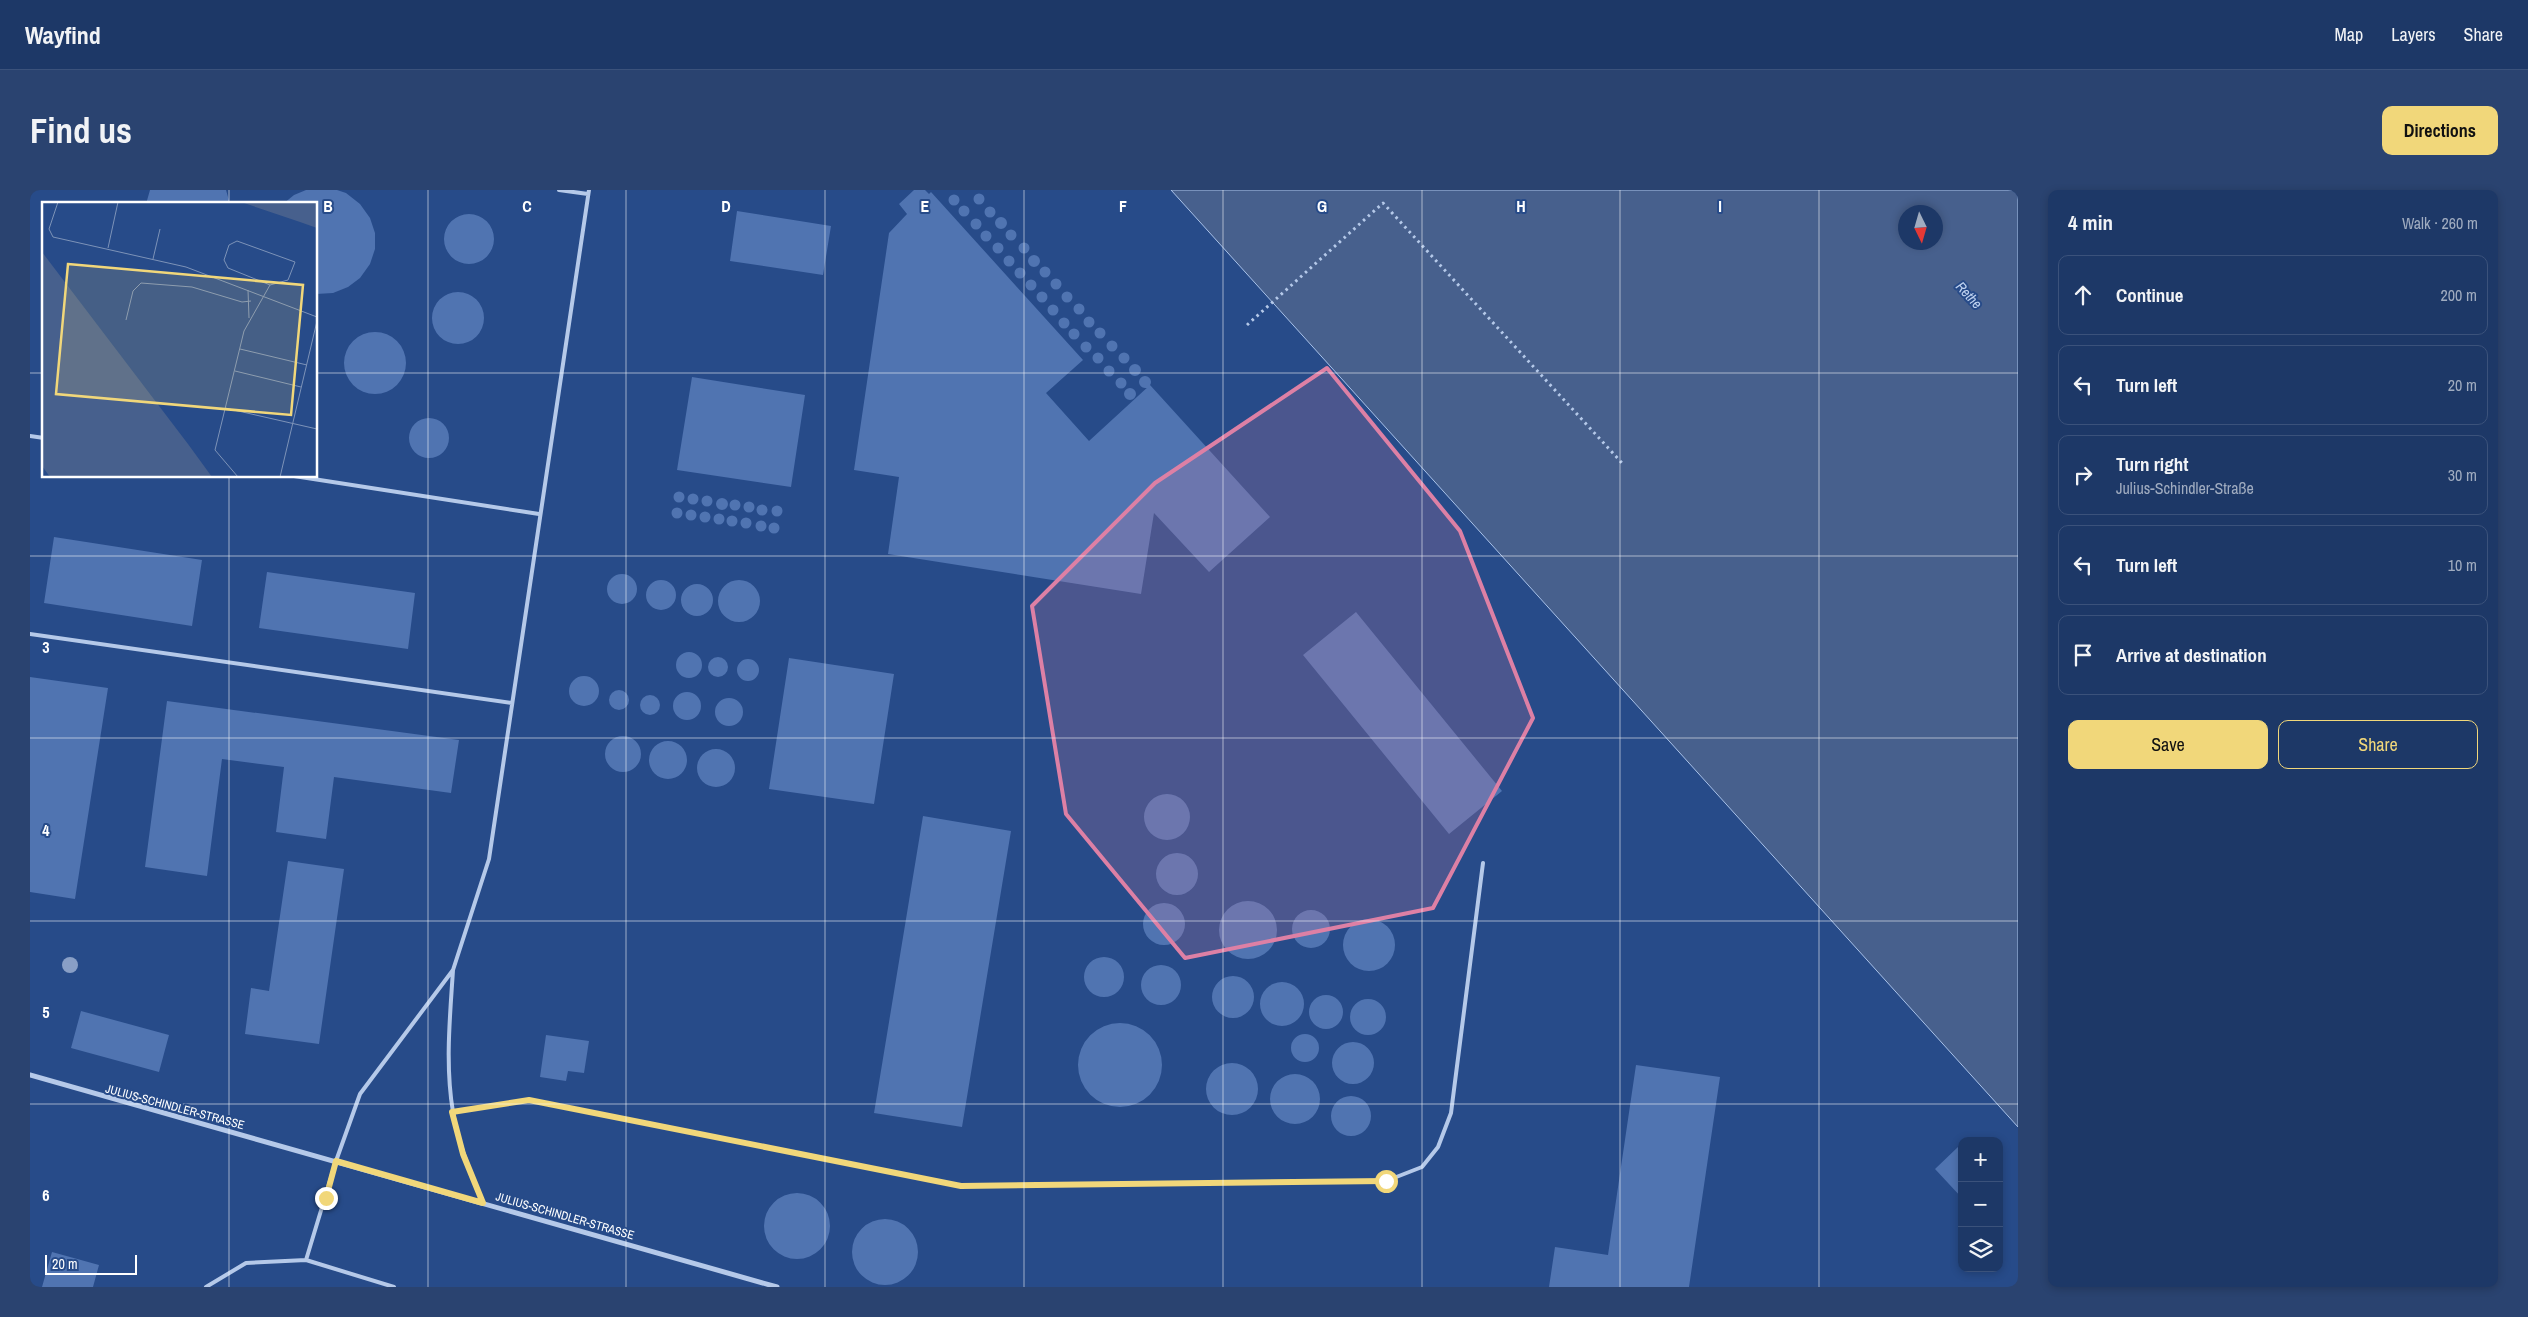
<!DOCTYPE html>
<meta charset="utf-8">
<style>
:root{--surface:#1d3867;--page:#2a4370;--text:#f1f3f6;--muted:#a0acc0;--line:#3b527b;--accent:#f1d77a}
body{margin:0;font-family:"Archivo Narrow",sans-serif;background:var(--page);color:var(--text)}
.controls{position:absolute;right:15px;bottom:15px;display:grid;overflow:hidden;border-radius:10px;box-shadow:0 2px 8px #0003}
.controls button{width:45px;height:45px;display:grid;place-items:center;padding:0;border:0;border-bottom:1px solid var(--line);background:var(--surface);color:var(--text);font:25px sans-serif}
.compass{position:absolute;left:1868px;top:15px;width:45px;height:45px;border-radius:50%;background:var(--surface);box-shadow:0 2px 8px #0003;rotate:175deg}
.scale{position:absolute;left:15px;bottom:12px;width:92px;box-sizing:border-box;padding-left:5px;border:2px solid #fff;border-top:0;font-size:14px;line-height:18px;white-space:nowrap;color:#fff;-webkit-text-stroke:4px #274b89;paint-order:stroke}
.stop{position:absolute;width:15px;height:15px;margin:-11px;border:4px solid #f1d77a;border-radius:50%;background:#fff}
.stop.end{background:#f1d77a;border-color:#fff;box-shadow:0 1px 5px #0008}
.list{margin:0;padding:0;list-style:none}
h2{display:flex;justify-content:space-between;align-items:center;height:65px;margin:0;padding:0 20px;font-size:21px}
h2 small{font-size:16px;font-weight:400;color:var(--muted)}
.list li{display:grid;grid-template-columns:32px 1fr auto;gap:15px;align-items:center;box-sizing:border-box;height:80px;margin:0 10px 10px;padding:0 10px;border:1px solid var(--line);border-radius:10px}
.list b{display:block;font-size:19px;white-space:nowrap}
.list p{margin:0;font-size:16px;white-space:nowrap;color:var(--muted)}
.list em{font-size:16px;font-style:normal;color:var(--muted)}
.actions{display:flex;gap:10px;padding:15px 20px}
.actions a{flex:1;padding:11px 0;border:1px solid var(--accent);border-radius:10px;text-align:center;font-size:18px;color:var(--accent)}
.actions .main{background:var(--accent);color:#111}
.icon{flex:none;width:28px;height:28px;fill:none;stroke:currentColor;stroke-width:2;stroke-linecap:round;stroke-linejoin:round}
.map{position:relative;flex:none;width:1988px;height:1097px;overflow:hidden;border-radius:10px}
header{display:flex;align-items:center;gap:30px;box-sizing:border-box;height:70px;padding:0 25px;background:var(--surface);border-bottom:1px solid var(--line)}
header strong{font-size:24px}
nav{display:flex;gap:28px;margin-inline-start:auto;font-size:18px}
.intro{display:flex;align-items:center;justify-content:space-between;box-sizing:border-box;height:120px;padding:0 30px}
h1{margin:0;font-size:35px}
.button{padding:12px 22px;border-radius:10px;background:var(--accent);color:#111;font-size:18px;font-weight:700}
main{display:flex;gap:30px;padding:0 30px}
aside{flex:1;background:var(--surface);border-radius:10px;box-shadow:0 2px 8px #0003}
.map>svg:first-child{display:block}
.water{fill:#47608d;stroke:#a9c2e9;fill-rule:evenodd}
.building{fill:#5074b1}
.lines{fill:none;stroke-linecap:round;stroke-linejoin:round}
.path{stroke:#b5c9e9;stroke-width:3;stroke-dasharray:2.5 4;stroke-linecap:butt}
.service{stroke:#b5c9e9;stroke-width:4}
.minor{stroke:#b5c9e9;stroke-width:5}
.tree{fill:#899fc6}
.route{stroke:#f1d77a;stroke-width:6}
.marked{fill:#dd80a5;fill-opacity:0.2;stroke:#dd80a5;stroke-width:4;stroke-linejoin:round}
.grid{fill:none;stroke:#fff;stroke-width:1;stroke-opacity:0.55}
.labels{text-anchor:middle;stroke-width:4;stroke-linejoin:round;paint-order:stroke}
.street-label{font-size:12px;fill:#fff;stroke:#274b89}
.water-label{font-size:14px;font-style:italic;fill:#c0d3f0;stroke:#274b89}
.inset-road{fill:none;stroke:#7d93b8;stroke-width:1}
.view{fill:#f1d77a;fill-opacity:0.15;stroke:#f1d77a;stroke-width:2.5}
.inset-edge{fill:none;stroke:#fff;stroke-width:2.5}
.grid-label{font-size:16px;text-anchor:middle;font-weight:bold;fill:#fff;stroke:#274b89;stroke-width:4;stroke-linejoin:round;paint-order:stroke}
</style>
<header>
<strong>Wayfind</strong>
<nav><a>Map</a><a>Layers</a><a>Share</a></nav>
</header>
<div class="intro"><h1>Find us</h1><a class="button">Directions</a></div>
<main>
<div class="map">
<svg width="1988" height="1097" viewBox="0 0 1988 1097">
<rect width="100%" height="100%" fill="#274b89"/>
<path class="water" d="M1141,0H1988V937ZM1876,22H1906V52H1876Z"/>
<path class="building" d="M120,0H196L200,14H116Z
M276,0H307L316,3L330,14L340,28L345,43V59L340,74L330,88L318,97L303,103L286,104V14H253L264,5Z
M884,0H895L899,4L901,2L1053,170L1016,203L1059,251L1120,195L1240,327L1179,382L1124,323L1111,404L858,364L869,287L824,280L859,43L877,24L869,14Z
M943.5 9a5.5 5.5 0 1 1 11 0a5.5 5.5 0 1 1-11 0Z
M918.5 10a5.5 5.5 0 1 1 11 0a5.5 5.5 0 1 1-11 0Z
M928.5 21a5.5 5.5 0 1 1 11 0a5.5 5.5 0 1 1-11 0Z
M954.5 22a5.5 5.5 0 1 1 11 0a5.5 5.5 0 1 1-11 0Z
M707,21L801,36L793,85L700,71Z
M414 49a25 25 0 1 1 50 0a25 25 0 1 1-50 0Z
M965 33a6 6 0 1 1 12 0a6 6 0 1 1-12 0Z
M940.5 34a5.5 5.5 0 1 1 11 0a5.5 5.5 0 1 1-11 0Z
M975.5 45a5.5 5.5 0 1 1 11 0a5.5 5.5 0 1 1-11 0Z
M950.5 46a5.5 5.5 0 1 1 11 0a5.5 5.5 0 1 1-11 0Z
M962.5 58a5.5 5.5 0 1 1 11 0a5.5 5.5 0 1 1-11 0Z
M988.5 58a5.5 5.5 0 1 1 11 0a5.5 5.5 0 1 1-11 0Z
M998 71a6 6 0 1 1 12 0a6 6 0 1 1-12 0Z
M973.5 71a5.5 5.5 0 1 1 11 0a5.5 5.5 0 1 1-11 0Z
M1009.5 82a5.5 5.5 0 1 1 11 0a5.5 5.5 0 1 1-11 0Z
M984.5 83a5.5 5.5 0 1 1 11 0a5.5 5.5 0 1 1-11 0Z
M1020.5 94a5.5 5.5 0 1 1 11 0a5.5 5.5 0 1 1-11 0Z
M995.5 95a5.5 5.5 0 1 1 11 0a5.5 5.5 0 1 1-11 0Z
M1031.5 107a5.5 5.5 0 1 1 11 0a5.5 5.5 0 1 1-11 0Z
M1006.5 107a5.5 5.5 0 1 1 11 0a5.5 5.5 0 1 1-11 0Z
M402 128a26 26 0 1 1 52 0a26 26 0 1 1-52 0Z
M1043.5 119a5.5 5.5 0 1 1 11 0a5.5 5.5 0 1 1-11 0Z
M1017.5 120a5.5 5.5 0 1 1 11 0a5.5 5.5 0 1 1-11 0Z
M1053.5 132a5.5 5.5 0 1 1 11 0a5.5 5.5 0 1 1-11 0Z
M1028.5 133a5.5 5.5 0 1 1 11 0a5.5 5.5 0 1 1-11 0Z
M1064.5 143a5.5 5.5 0 1 1 11 0a5.5 5.5 0 1 1-11 0Z
M1038.5 144a5.5 5.5 0 1 1 11 0a5.5 5.5 0 1 1-11 0Z
M314 173a31 31 0 1 1 62 0a31 31 0 1 1-62 0Z
M1076.5 156a5.5 5.5 0 1 1 11 0a5.5 5.5 0 1 1-11 0Z
M1050.5 157a5.5 5.5 0 1 1 11 0a5.5 5.5 0 1 1-11 0Z
M1062.5 168a5.5 5.5 0 1 1 11 0a5.5 5.5 0 1 1-11 0Z
M1088.5 168a5.5 5.5 0 1 1 11 0a5.5 5.5 0 1 1-11 0Z
M1099 180a6 6 0 1 1 12 0a6 6 0 1 1-12 0Z
M1073.5 181a5.5 5.5 0 1 1 11 0a5.5 5.5 0 1 1-11 0Z
M1109 192a6 6 0 1 1 12 0a6 6 0 1 1-12 0Z
M662,187L775,205L761,297L647,280Z
M1085.5 193a5.5 5.5 0 1 1 11 0a5.5 5.5 0 1 1-11 0Z
M1094 204a6 6 0 1 1 12 0a6 6 0 1 1-12 0Z
M379 248a20 20 0 1 1 40 0a20 20 0 1 1-40 0Z
M643.5 307a5.5 5.5 0 1 1 11 0a5.5 5.5 0 1 1-11 0Z
M657.5 309a5.5 5.5 0 1 1 11 0a5.5 5.5 0 1 1-11 0Z
M671.5 311a5.5 5.5 0 1 1 11 0a5.5 5.5 0 1 1-11 0Z
M686 314a6 6 0 1 1 12 0a6 6 0 1 1-12 0Z
M699.5 315a5.5 5.5 0 1 1 11 0a5.5 5.5 0 1 1-11 0Z
M713.5 317a5.5 5.5 0 1 1 11 0a5.5 5.5 0 1 1-11 0Z
M726.5 320a5.5 5.5 0 1 1 11 0a5.5 5.5 0 1 1-11 0Z
M741.5 321a5.5 5.5 0 1 1 11 0a5.5 5.5 0 1 1-11 0Z
M641.5 323a5.5 5.5 0 1 1 11 0a5.5 5.5 0 1 1-11 0Z
M655.5 325a5.5 5.5 0 1 1 11 0a5.5 5.5 0 1 1-11 0Z
M669.5 327a5.5 5.5 0 1 1 11 0a5.5 5.5 0 1 1-11 0Z
M683.5 329a5.5 5.5 0 1 1 11 0a5.5 5.5 0 1 1-11 0Z
M696.5 331a5.5 5.5 0 1 1 11 0a5.5 5.5 0 1 1-11 0Z
M710.5 333a5.5 5.5 0 1 1 11 0a5.5 5.5 0 1 1-11 0Z
M725.5 336a5.5 5.5 0 1 1 11 0a5.5 5.5 0 1 1-11 0Z
M738.5 338a5.5 5.5 0 1 1 11 0a5.5 5.5 0 1 1-11 0Z
M24,347L172,370L162,436L14,413Z
M237,382L385,403L378,459L229,438Z
M577 399a15 15 0 1 1 30 0a15 15 0 1 1-30 0Z
M616 405a15 15 0 1 1 30 0a15 15 0 1 1-30 0Z
M688 411a21 21 0 1 1 42 0a21 21 0 1 1-42 0Z
M651 410a16 16 0 1 1 32 0a16 16 0 1 1-32 0Z
M1326,422L1472,601L1419,644L1273,465Z
M646 475a13 13 0 1 1 26 0a13 13 0 1 1-26 0Z
M678 477a10 10 0 1 1 20 0a10 10 0 1 1-20 0Z
M759,468L864,484L844,614L739,599Z
M707 480a11 11 0 1 1 22 0a11 11 0 1 1-22 0Z
M539 501a15 15 0 1 1 30 0a15 15 0 1 1-30 0Z
M0,487L78,498L45,709L0,702Z
M579 510a10 10 0 1 1 20 0a10 10 0 1 1-20 0Z
M643 516a14 14 0 1 1 28 0a14 14 0 1 1-28 0Z
M610 515a10 10 0 1 1 20 0a10 10 0 1 1-20 0Z
M685 522a14 14 0 1 1 28 0a14 14 0 1 1-28 0Z
M137,511L429,550L421,603L304,587L296,649L246,642L254,577L192,569L177,686L115,677Z
M575 564a18 18 0 1 1 36 0a18 18 0 1 1-36 0Z
M619 570a19 19 0 1 1 38 0a19 19 0 1 1-38 0Z
M667 578a19 19 0 1 1 38 0a19 19 0 1 1-38 0Z
M1114 627a23 23 0 1 1 46 0a23 23 0 1 1-46 0Z
M893,626L981,641L932,937L844,923Z
M1126 684a21 21 0 1 1 42 0a21 21 0 1 1-42 0Z
M258,671L314,679L289,854L215,844L221,798L239,801Z
M1189 740a29 29 0 1 1 58 0a29 29 0 1 1-58 0Z
M1113 734a21 21 0 1 1 42 0a21 21 0 1 1-42 0Z
M1262 739a19 19 0 1 1 38 0a19 19 0 1 1-38 0Z
M1313 755a26 26 0 1 1 52 0a26 26 0 1 1-52 0Z
M1054 787a20 20 0 1 1 40 0a20 20 0 1 1-40 0Z
M1111 795a20 20 0 1 1 40 0a20 20 0 1 1-40 0Z
M1182 807a21 21 0 1 1 42 0a21 21 0 1 1-42 0Z
M1230 814a22 22 0 1 1 44 0a22 22 0 1 1-44 0Z
M1279 822a17 17 0 1 1 34 0a17 17 0 1 1-34 0Z
M1320 827a18 18 0 1 1 36 0a18 18 0 1 1-36 0Z
M51,821L139,845L129,882L41,858Z
M1048 875a42 42 0 1 1 84 0a42 42 0 1 1-84 0Z
M1261 858a14 14 0 1 1 28 0a14 14 0 1 1-28 0Z
M516,845L559,851L554,883L538,881L536,891L510,887Z
M1302 873a21 21 0 1 1 42 0a21 21 0 1 1-42 0Z
M1176 899a26 26 0 1 1 52 0a26 26 0 1 1-52 0Z
M1606,875L1690,887L1659,1097H1519L1525,1057L1578,1065Z
M1240 909a25 25 0 1 1 50 0a25 25 0 1 1-50 0Z
M1301 926a20 20 0 1 1 40 0a20 20 0 1 1-40 0Z
M1928,957L1932,961V1008L1905,979Z
M734 1036a33 33 0 1 1 66 0a33 33 0 1 1-66 0Z
M822 1062a33 33 0 1 1 66 0a33 33 0 1 1-66 0Z
M22,1062L69,1075L63,1097H12Z"/>
<g class="lines">
<path class="path" d="M1217,135L1353,13L1592,273"/>
<path class="service" d="M529,0L558,4
M0,246L14,248
M264,286L509,324
M0,444L482,513
M423,780C420,827 415,875 423,922C428,954 441,983 453,1013
M423,922L499,910L931,996L1356,991L1392,977L1408,957L1421,923L1453,673
M276,1070L306,971L330,904L423,780L459,669L559,0
M176,1097L216,1073L276,1070L364,1097"/>
<path class="minor" d="M0,885L747,1097"/>
</g>
<circle class="tree" cx="40" cy="775" r="8"/>
<g class="lines">
<path class="route" d="M296,1008L306,971L453,1013L433,964L422,922L499,910L931,996L1356,991"/>
</g>
<path class="marked" d="M1297,178L1430,341L1503,528L1403,718L1155,768L1036,624L1002,416L1125,293Z"/>
<path class="grid" d="M199,0V14M398,0V1097M596,0V1097M795,0V1097M994,0V1097M1193,0V1097M1392,0V1097M1590,0V1097M1789,0V1097M0,183H14M286,183H1988M199,286V1097M0,366H1988M0,548H1988M0,731H1988M0,914H1988"/>
<g class="labels">
<g class="street-label">
<text transform="translate(145 917) rotate(15)" y="4">JULIUS-SCHINDLER-STRASSE</text>
<text transform="translate(535 1026) rotate(16)" y="4">JULIUS-SCHINDLER-STRASSE</text>
</g>
<g class="water-label">
<text transform="translate(1939 105) rotate(47)" y="5">Rethe</text>
</g>
</g>
<g transform="translate(12 12)">
<rect width="275" height="275" fill="#274b89"/>
<path d="M199,0H275V26L258,20ZM0,50L146,242L170,275H8L0,264Z" fill="#47608d"/>
<path class="inset-road" d="M16,0L7,27L11,35L144,65L275,115M195,39L253,60L246,78L228,83L186,66L182,58L187,43ZM66,46L76,0M111,57L118,27M206,88L207,116M84,118L91,89L99,81L150,85L200,100L209,99M198,147L265,163M193,169L259,185M183,206L275,227M196,275L173,248L202,129L228,83M238,275L275,119"/>
<path class="view" d="M26,62L261,83L249,213L14,192Z"/>
<rect width="275" height="275" class="inset-edge"/>
</g>
<g class="grid-label">
<text x="298" y="22">B</text>
<text x="497" y="22">C</text>
<text x="696" y="22">D</text>
<text x="895" y="22">E</text>
<text x="1093" y="22">F</text>
<text x="1292" y="22">G</text>
<text x="1491" y="22">H</text>
<text x="1690" y="22">I</text>
<text x="16" y="463">3</text>
<text x="16" y="646">4</text>
<text x="16" y="828">5</text>
<text x="16" y="1011">6</text>
</g>
</svg>
<div class="controls">
<button>+</button>
<button>−</button>
<button><svg class="icon" aria-label="layers" viewBox="0 0 24 24"><path d="M12 4l9 5-9 5-9-5zM3 14l9 5 9-5"/></svg></button>
</div>
<svg class="compass" viewBox="-18 -18 36 36"><path d="M0-13l5 13h-10z" fill="#e53935"/><path d="M0 13l5-13h-10z" fill="#a0acc0"/></svg>
<div class="scale">20 m</div>
<div class="stop" style="left:1356px;top:991px"></div>
<div class="stop end" style="left:296px;top:1008px"></div>
</div>
<aside>
<h2>4 min<small>Walk · 260 m</small></h2>
<ul class="list">
<li><svg class="icon" aria-label="ahead" viewBox="0 0 24 24"><path d="M12 20V5M6 11l6-6 6 6"/></svg><div><b>Continue</b></div><em>200 m</em></li>
<li><svg class="icon" aria-label="left" viewBox="0 0 24 24"><path d="M17 20v-9H6M10 6l-5 5 5 5"/></svg><div><b>Turn left</b></div><em>20 m</em></li>
<li><svg class="icon" aria-label="right" viewBox="0 0 24 24"><path d="M7 20v-9h11M14 6l5 5-5 5"/></svg><div><b>Turn right</b><p>Julius-Schindler-Straße</p></div><em>30 m</em></li>
<li><svg class="icon" aria-label="left" viewBox="0 0 24 24"><path d="M17 20v-9H6M10 6l-5 5 5 5"/></svg><div><b>Turn left</b></div><em>10 m</em></li>
<li><svg class="icon" aria-label="arrive" viewBox="0 0 24 24"><path d="M6 21V4h12l-3 4 3 4H6"/></svg><div><b>Arrive at destination</b></div></li>
</ul>
<div class="actions"><a class="main">Save</a><a>Share</a></div>
</aside>
</main>
